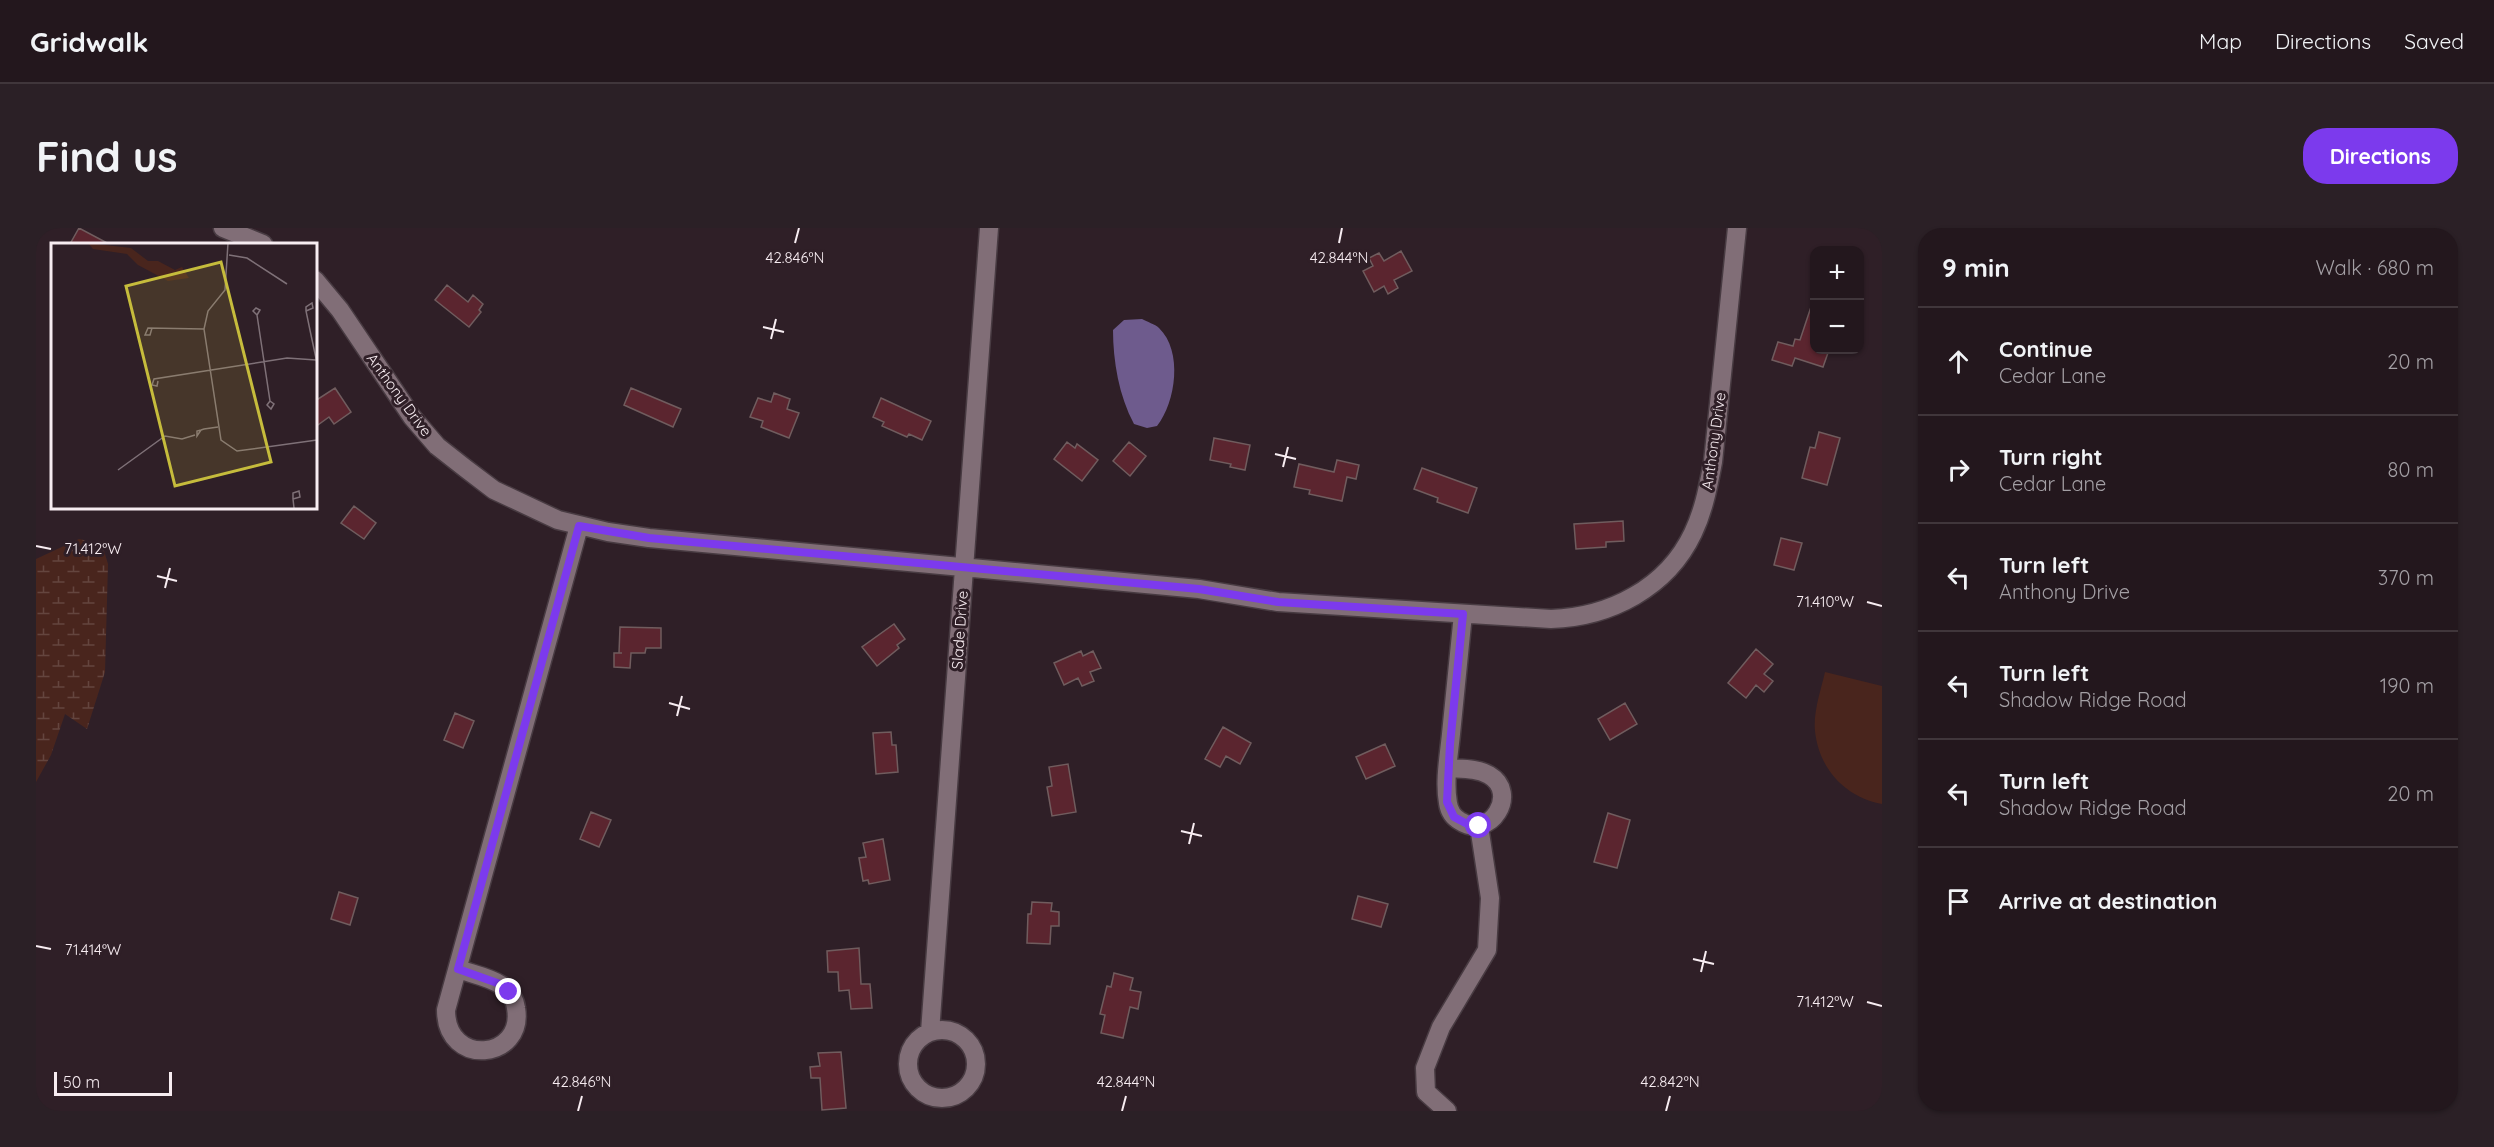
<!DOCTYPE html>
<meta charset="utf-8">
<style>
:root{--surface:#23171d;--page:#2b2026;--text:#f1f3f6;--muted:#a39fa4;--line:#40363b;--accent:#7c3aed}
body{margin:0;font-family:Quicksand,sans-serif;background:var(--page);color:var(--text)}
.controls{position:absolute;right:18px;top:18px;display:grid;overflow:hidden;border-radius:12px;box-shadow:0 2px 4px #0004}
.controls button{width:54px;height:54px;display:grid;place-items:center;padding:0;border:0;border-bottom:2px solid var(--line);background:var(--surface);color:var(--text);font:30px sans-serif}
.scale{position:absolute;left:18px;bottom:15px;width:118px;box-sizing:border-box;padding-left:6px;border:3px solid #f7ecf1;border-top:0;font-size:16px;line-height:21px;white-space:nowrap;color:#f7ecf1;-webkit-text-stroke:4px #2f1f27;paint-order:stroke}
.stop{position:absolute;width:18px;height:18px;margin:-14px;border:4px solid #7c3aed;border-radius:50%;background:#fff}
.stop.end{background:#7c3aed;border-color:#fff;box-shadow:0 2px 6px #0008}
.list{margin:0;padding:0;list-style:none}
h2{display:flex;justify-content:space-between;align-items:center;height:78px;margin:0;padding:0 24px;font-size:26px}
h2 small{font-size:20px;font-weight:400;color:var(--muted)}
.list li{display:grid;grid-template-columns:39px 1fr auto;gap:18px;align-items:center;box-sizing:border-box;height:108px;padding:0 24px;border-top:2px solid var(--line)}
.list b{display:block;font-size:22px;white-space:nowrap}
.list p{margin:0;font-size:20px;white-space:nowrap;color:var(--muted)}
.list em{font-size:20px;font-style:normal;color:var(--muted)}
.icon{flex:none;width:33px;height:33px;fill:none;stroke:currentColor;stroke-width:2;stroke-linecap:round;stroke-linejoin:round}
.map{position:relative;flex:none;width:1846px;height:883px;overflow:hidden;border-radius:24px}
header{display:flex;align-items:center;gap:36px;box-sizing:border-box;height:84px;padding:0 30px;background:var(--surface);border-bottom:2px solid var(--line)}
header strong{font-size:28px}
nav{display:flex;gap:33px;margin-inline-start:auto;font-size:21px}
.intro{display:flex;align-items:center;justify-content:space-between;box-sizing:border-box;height:144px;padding:0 36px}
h1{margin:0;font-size:42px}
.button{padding:15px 27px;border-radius:24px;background:var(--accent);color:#fff;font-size:21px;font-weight:700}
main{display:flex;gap:36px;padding:0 36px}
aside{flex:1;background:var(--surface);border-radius:24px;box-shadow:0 2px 4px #0004}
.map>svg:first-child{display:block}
.wetland{fill:url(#wetland-marsh)}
.pitch{fill:#49251d}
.water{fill:#6e5b8d}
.building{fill:#5b252f;stroke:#705c5e;stroke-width:1.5}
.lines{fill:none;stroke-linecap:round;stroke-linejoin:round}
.minor-casing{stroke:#483b42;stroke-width:21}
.minor{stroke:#816e77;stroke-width:18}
.route{stroke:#7c3aed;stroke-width:8}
.ticks{fill:none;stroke:#f7ecf1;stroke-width:2}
.labels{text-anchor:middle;stroke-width:6;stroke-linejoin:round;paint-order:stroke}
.street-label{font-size:15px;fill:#f7ecf1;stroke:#2f1f27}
.inset-road{fill:none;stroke:#7f7178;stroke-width:1.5}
.view{fill:#c6bc3c;fill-opacity:0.15;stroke:#c6bc3c;stroke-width:3}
.inset-edge{fill:none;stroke:#f7ecf1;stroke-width:3}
.ticks-label{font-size:15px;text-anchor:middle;fill:#f7ecf1;stroke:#2f1f27;stroke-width:6;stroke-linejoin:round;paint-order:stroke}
</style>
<header>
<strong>Gridwalk</strong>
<nav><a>Map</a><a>Directions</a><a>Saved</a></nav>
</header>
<div class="intro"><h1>Find us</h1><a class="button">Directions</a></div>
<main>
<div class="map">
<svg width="1846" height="883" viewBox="0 0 1846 883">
<defs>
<pattern id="wetland-marsh" width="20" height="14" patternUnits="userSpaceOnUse" patternTransform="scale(1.5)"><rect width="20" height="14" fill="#49251d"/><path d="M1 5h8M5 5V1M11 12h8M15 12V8" fill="none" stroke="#64453e"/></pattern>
</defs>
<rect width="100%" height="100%" fill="#2f1f27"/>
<path class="wetland" d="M43,311L66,316L72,336L69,444L51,501L29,486L15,527L0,554V331Z"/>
<path class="pitch" d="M1789,444L1846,458V576C1809,569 1783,541 1779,503C1777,484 1785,462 1789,444Z"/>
<path class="water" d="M1106,91C1111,94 1119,96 1123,100C1147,123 1140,174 1121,198L1111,200L1098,196C1083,168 1077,133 1077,102L1088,92Z"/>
<path class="building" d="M43,0L73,16H34Z
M1365,23L1376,43L1358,52L1362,60L1352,66L1348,58L1338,64L1327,43L1337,38L1333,30L1343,25L1348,33Z
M411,57L432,74L437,67L447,76L443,82L445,84L433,99L399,72Z
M1776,76L1779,77V122H1793L1787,139L1759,130L1756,138L1736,132L1742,114L1757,118L1759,111L1764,112Z
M299,160L315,184L298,196L293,189L279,199V173Z
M595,160L645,181L637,199L588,177Z
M738,165L754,171L751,181L763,185L753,210L725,199L727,193L714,189L722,170L735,174Z
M845,170L895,193L886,212L873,206L871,209L846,198L848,194L837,189Z
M1783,204L1804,210L1791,257L1766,250L1774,219L1779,220Z
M1178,210L1214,217L1209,242L1194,239L1195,236L1174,232Z
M1031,214L1039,220L1041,216L1062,232L1046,253L1018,231Z
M1093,214L1110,228L1094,248L1077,233Z
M1301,232L1323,237L1320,251L1311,249L1306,273L1273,266L1274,262L1258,259L1263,236L1298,244Z
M1386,240L1441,260L1432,285L1401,274L1402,270L1378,261Z
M318,278L340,295L328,311L305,295Z
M1587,293L1588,313L1570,314V319L1540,321L1538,296Z
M1745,310L1766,315L1758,342L1738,337Z
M858,396L869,411L861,417L863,420L841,438L826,419Z
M584,399L625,400V420H610L609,425H595L594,440L578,439V425H586H583Z
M1720,421L1737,436L1728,446L1737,453L1728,464L1720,457L1710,470L1692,455Z
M1045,423L1047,428L1057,423L1065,440L1054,444L1058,453L1046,458L1042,450L1028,457L1018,435Z
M1589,475L1601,496L1574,512L1562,491Z
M419,485L438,493L427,520L408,512Z
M1187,499L1215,515L1204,536L1190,528L1184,539L1169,531Z
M855,504L856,517H860L862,544L840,546L837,505Z
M1349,516L1359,538L1330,551L1320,529Z
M1032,536L1040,584L1016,588L1011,559L1016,558L1013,539Z
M555,584L575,592L563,619L544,611Z
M1572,585L1594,592L1581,640L1558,634Z
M847,611L854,652L833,656L832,652L827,653L823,630L830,629L827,615Z
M303,664L322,670L314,697L295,691Z
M1322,668L1352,676L1345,699L1316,691Z
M996,674L1016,675L1015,683L1023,684V698H1015L1014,716L991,715L992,686H995Z
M823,720L825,756H834L836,780L815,781L813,762L803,763L802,744H792L791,723Z
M1078,745L1097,750L1094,762L1105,764L1102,781L1094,779L1087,810L1065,805L1069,787L1064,786L1071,758L1075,759Z
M805,824L810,880L786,882L784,850H775L774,839L784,838L782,825Z"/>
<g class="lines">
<g class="minor-casing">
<path id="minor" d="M187,0L227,16
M279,52L304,82L376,189L401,218L429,240L458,262L522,292L572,304L613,310L1163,361L1242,374L1515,391C1574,389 1631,360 1657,305C1668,282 1672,259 1677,234L1701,0
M1412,540C1426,541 1441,540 1453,547C1484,565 1454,613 1424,593C1417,589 1413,582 1412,575C1408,553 1413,527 1415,506C1419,466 1423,426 1427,386
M422,741C436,746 453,749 465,757C473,763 479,770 480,780C489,832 410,840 410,782L543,298
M872 836a34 34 0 1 1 68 0a34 34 0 1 1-68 0Z
M894,804L953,0
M1411,883L1390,864L1389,840L1405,799L1451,722L1454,670L1443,598"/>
</g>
<use href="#minor" class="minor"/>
</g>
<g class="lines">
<path class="route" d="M473,764L464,756L422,741L543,298L613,310L1163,361L1242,374L1427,386L1414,516L1411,574L1418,589L1433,597L1443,598"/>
</g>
<path class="ticks" d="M759,15L763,0M1303,15L1306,0M727,99L748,104M735,111L740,91M1239,226L1260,231M1247,239L1252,219M0,318L15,321M121,348L141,353M129,360L134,340M1831,374L1846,378M633,475L654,481M641,488L646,468M1145,603L1166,608M1153,616L1158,595M0,718L15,721M1657,731L1678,736M1665,744L1670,723M1831,774L1846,778M542,883L546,868M1086,883L1090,868M1630,883L1634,868"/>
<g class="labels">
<g class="street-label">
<text transform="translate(363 167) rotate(54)" y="5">Anthony Drive</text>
<text transform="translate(1678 213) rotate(-82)" y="5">Anthony Drive</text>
<text transform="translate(924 402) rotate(-86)" y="5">Slade Drive</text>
</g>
</g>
<g transform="translate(15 15)">
<rect width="266" height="266" fill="#2f1f27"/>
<path d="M37,0L80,5L97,18H107L124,27L131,24L138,35L117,38L87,22L76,11L42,6Z" fill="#49251d"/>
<path class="inset-road" d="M177,0L174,47L157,68L153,86L170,197L186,208L266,197M178,12L196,15L236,41M255,68L262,65L261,60L255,64V68L260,92L266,120M206,72L202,68L205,65L209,67L206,72L219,158L216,162L220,166L223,161L219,158M101,85L99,92H94L97,85L153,86M107,138L106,143L101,142L103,136L236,115L265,117M150,187L146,193V188L150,187L153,186L167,184M67,227L114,193L131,196L144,192M242,256L249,254L248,248L242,250V256L243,265"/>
<path class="view" d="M170,19L220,219L124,243L75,43Z"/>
<rect width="266" height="266" class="inset-edge"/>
</g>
<g class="ticks-label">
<text x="759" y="35">42.846°N</text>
<text x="1303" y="35">42.844°N</text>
<text x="57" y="326">71.412°W</text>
<text x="1789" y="379">71.410°W</text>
<text x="57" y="727">71.414°W</text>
<text x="1789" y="779">71.412°W</text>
<text x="546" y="859">42.846°N</text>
<text x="1090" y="859">42.844°N</text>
<text x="1634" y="859">42.842°N</text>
</g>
</svg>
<div class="controls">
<button>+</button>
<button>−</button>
</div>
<div class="scale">50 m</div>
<div class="stop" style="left:1443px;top:598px"></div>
<div class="stop end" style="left:473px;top:764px"></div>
</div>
<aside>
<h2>9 min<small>Walk · 680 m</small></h2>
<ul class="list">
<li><svg class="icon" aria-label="ahead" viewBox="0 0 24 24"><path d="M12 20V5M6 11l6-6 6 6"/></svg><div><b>Continue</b><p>Cedar Lane</p></div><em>20 m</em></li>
<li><svg class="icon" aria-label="right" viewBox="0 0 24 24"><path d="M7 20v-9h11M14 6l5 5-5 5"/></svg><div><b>Turn right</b><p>Cedar Lane</p></div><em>80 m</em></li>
<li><svg class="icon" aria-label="left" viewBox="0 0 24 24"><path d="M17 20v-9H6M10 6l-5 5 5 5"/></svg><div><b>Turn left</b><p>Anthony Drive</p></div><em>370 m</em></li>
<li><svg class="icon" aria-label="left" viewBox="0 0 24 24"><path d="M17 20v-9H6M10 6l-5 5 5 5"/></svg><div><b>Turn left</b><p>Shadow Ridge Road</p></div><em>190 m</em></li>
<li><svg class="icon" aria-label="left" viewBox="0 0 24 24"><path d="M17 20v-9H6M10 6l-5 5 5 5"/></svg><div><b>Turn left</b><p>Shadow Ridge Road</p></div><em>20 m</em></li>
<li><svg class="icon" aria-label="arrive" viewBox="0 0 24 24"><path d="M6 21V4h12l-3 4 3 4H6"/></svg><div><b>Arrive at destination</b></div></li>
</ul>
</aside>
</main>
